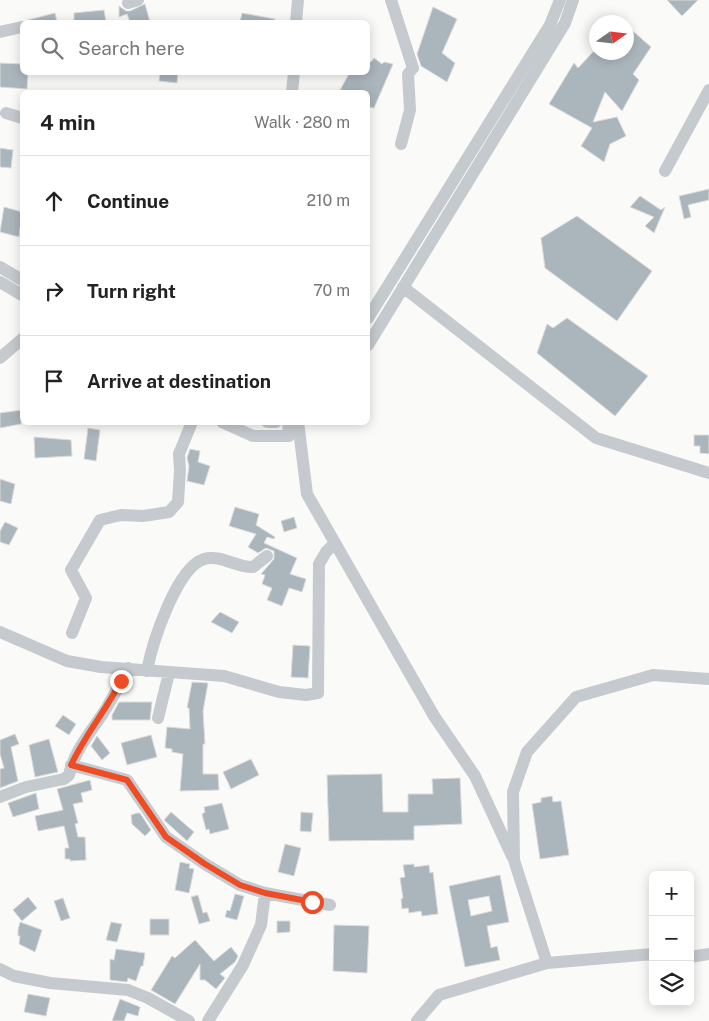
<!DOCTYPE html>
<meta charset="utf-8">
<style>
:root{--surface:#fff;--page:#f6f6f6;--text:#222;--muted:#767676;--line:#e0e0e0}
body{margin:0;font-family:"Public Sans",sans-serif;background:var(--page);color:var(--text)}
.controls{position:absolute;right:15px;bottom:15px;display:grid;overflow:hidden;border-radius:8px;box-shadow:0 2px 12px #0003}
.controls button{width:45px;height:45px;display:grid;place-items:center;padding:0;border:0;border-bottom:1px solid var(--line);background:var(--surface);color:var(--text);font:25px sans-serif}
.compass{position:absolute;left:589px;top:15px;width:45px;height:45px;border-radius:50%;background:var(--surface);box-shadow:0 2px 12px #0003;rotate:76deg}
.stop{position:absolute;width:15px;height:15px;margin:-11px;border:4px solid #ee4c24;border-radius:50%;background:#fff}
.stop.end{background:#ee4c24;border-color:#fff;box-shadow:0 1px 5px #0008}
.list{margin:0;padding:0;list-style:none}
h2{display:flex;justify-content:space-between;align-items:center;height:65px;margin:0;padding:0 20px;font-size:21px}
h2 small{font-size:16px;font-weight:400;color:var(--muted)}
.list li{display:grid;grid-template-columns:32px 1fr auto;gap:15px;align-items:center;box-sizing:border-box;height:90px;padding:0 20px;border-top:1px solid var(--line)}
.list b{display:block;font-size:19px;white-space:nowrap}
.list em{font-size:16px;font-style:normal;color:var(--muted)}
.icon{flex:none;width:28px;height:28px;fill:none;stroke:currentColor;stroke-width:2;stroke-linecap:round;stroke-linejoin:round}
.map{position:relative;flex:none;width:709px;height:1021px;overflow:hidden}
.search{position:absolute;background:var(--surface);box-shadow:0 2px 12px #0003;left:20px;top:20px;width:350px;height:55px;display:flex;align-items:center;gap:12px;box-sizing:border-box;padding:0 18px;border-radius:8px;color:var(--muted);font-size:19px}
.panel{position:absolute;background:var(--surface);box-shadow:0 2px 12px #0003;left:20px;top:90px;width:350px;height:335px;border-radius:8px}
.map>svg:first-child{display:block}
.building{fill:#abb5bc;stroke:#dcdcda;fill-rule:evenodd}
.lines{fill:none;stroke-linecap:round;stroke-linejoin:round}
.minor{stroke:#c5cace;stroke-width:12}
.route{stroke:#ee4c24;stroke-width:6}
</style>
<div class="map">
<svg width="709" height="1021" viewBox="0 0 709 1021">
<rect width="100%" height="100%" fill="#fafaf8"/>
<path class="building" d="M667,0H698L682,16Z
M145,4L150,22H130L127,14L119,17V6L126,11H130Z
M433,7L457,19L442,53L455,63L447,82L421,66L417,54Z
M104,10L106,22H74V13Z
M55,13L57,22H28V20Z
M242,13L275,19V22H240Z
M626,25L651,47L633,74L639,80L622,111L605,92L593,122L617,117L626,136L610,144L604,162L581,146L592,128L549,104L574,63L578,68L593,52H626Z
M374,58L382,64L384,62L393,64L374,108L368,107V92L340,90L350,72H368V61L371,62Z
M0,63L22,64V72H28L27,89L0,87Z
M160,72H178L177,83L159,81Z
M0,148L13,150L11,168L0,167Z
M709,189V200L688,205L691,217L684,219L679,196Z
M640,196L661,210L665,207L654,233L645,226L654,217L630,207Z
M4,207L22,212L19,237L0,232Z
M577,216L652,271L617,321L545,268L541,238Z
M567,318L648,376L615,416L537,353L547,324L553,328Z
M22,410L21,424L0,428V413Z
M88,428L100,430L96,461L84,459Z
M694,435H709V454L700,453V446H694Z
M34,437L71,440L72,456L35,458Z
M190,449L200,451L198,462L210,466L204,485L187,481L189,466L187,458Z
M0,479L15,484L11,504L0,501Z
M235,507L259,514L256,525L275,537L274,539L267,537L264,543L297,558L290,574L306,579L302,592L289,588L282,606L267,600L272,588L262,584L265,575L261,574L274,559V551L266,548L258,553L248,547L256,534L229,526Z
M294,517L297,528L284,532L281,521Z
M5,522L18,528L9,545L0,542V531Z
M220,612L239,622L232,633L211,622Z
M293,645L310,646L308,678L291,677Z
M192,682L208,683L203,711L205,744H203V774H218L219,790L180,791L183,754L172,752V749L165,748L167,727L190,729L189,708H187Z
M119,702H152L150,720H112V715Z
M63,715L76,724L69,735L55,726Z
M15,734L19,744L11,747L18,781L0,788V769L4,768L0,754V740Z
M151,735L157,757L127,765L121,743Z
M97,736L110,753L102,760L91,746Z
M49,739L58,772L35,777L29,745Z
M251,759L259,775L231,789L223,772Z
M382,774L383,812H408V794H433L432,779L460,778L462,824L414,826V840L329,841L327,775Z
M90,780L92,790L81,793L83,802L73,804L78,823L75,824L78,837H85L86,860L70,861V859H65V848H69L64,826L38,831L35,816L63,810L57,789Z
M36,793L39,809L13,817L8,803Z
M552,796L553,802L561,801L569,855L540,859L532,804L541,802V798Z
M222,803L229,829L210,834L209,829L206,830L202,814L205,812L204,807Z
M171,812L194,832L187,841L164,820Z
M301,812L313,813L311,832L300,831Z
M137,813H140L151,830L145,836L132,824L131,815Z
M285,844L301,848L294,876L278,872Z
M180,862L190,864L189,868L194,869L189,893L175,890Z
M414,864V867L429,865L430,873L433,872L438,914L422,916L421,911L409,913L408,908L402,909L401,899L403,898L400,878L405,877L403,865Z
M500,875L509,922L487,926L491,948L497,946L500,960L465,967L449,886ZM489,896L492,911L471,916L468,900Z
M235,894L244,896L237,920L225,917L227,910L230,911Z
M198,895L203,913L207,912L210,921L199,924L191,897Z
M28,897L37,908L22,921L13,910Z
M63,898L70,918L61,921L54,901Z
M150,919H169V935H150Z
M277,921H290V932L277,933Z
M20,922L42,930L35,952L19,944L20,936H18V930Z
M111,922L122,924L117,942L106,940Z
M334,925L369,926L367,973L333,971Z
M195,940L214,961L231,947L238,956L235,962L220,974L225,978L216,989L205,980H200V964L175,1004L151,990L172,956L175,958Z
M116,949L145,953L143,966H141L136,981L128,978L127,982L110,980V959L114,960Z
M28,994L50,998L46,1016L24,1012Z
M120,999L140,1007L138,1016L127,1013L124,1021H112Z"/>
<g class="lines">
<path class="minor" d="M391,0L413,68L408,74L410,110L401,144
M128,3L138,0
M296,22L298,0
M0,32L22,27
M292,92L294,72
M6,113L22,118
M665,171L709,90
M0,267L22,280
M0,282L22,295
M403,287L596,438L709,473
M368,318L550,25L560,0
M368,345L565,23L573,0
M0,358L22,339
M222,422L253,436H289L288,422
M267,422H276
M298,422L307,494L434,716L475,776L512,856
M0,632L67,661L101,667L224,676L279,692L306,695L318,693L319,564L326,552L335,543
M72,633L86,598L71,570L100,520L121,515L143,516L169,512L178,502L180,470L179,454L192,422
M147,671C152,644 176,568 204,559C220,554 237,568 253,567L267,556
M158,718L169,673
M71,765L127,780L166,837L205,864L240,885L265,893L330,905
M0,797L26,787L64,779L69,775C75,748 93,730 107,707C115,694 121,681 128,668
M653,954L547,963L514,860L513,792L527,752L576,697L653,675L709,679
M690,957L709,954
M0,969L14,976L50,983L128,990L148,998L189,1021
M208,1021L243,965L261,925L265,893
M417,1021L439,995L547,963"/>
</g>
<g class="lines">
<path class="route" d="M121,681C106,710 85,735 71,765L127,780L166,837L205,864L240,885L265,893L312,902"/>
</g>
</svg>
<div class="controls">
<button>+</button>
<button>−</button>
<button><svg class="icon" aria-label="layers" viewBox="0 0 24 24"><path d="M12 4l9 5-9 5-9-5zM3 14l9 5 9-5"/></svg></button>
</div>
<svg class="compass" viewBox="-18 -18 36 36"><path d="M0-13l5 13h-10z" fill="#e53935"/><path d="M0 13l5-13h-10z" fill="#767676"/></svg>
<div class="stop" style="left:312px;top:902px"></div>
<div class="stop end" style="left:121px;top:681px"></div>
<div class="search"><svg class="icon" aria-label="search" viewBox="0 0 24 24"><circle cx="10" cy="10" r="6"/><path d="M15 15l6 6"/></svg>Search here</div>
<section class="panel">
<h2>4 min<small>Walk · 280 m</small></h2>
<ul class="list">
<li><svg class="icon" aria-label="ahead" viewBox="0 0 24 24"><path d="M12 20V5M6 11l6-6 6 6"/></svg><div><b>Continue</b></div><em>210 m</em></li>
<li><svg class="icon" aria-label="right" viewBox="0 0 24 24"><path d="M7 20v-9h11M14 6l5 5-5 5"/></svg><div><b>Turn right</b></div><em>70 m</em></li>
<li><svg class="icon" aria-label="arrive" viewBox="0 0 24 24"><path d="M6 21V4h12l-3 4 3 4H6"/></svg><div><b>Arrive at destination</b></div></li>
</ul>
</section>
</div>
